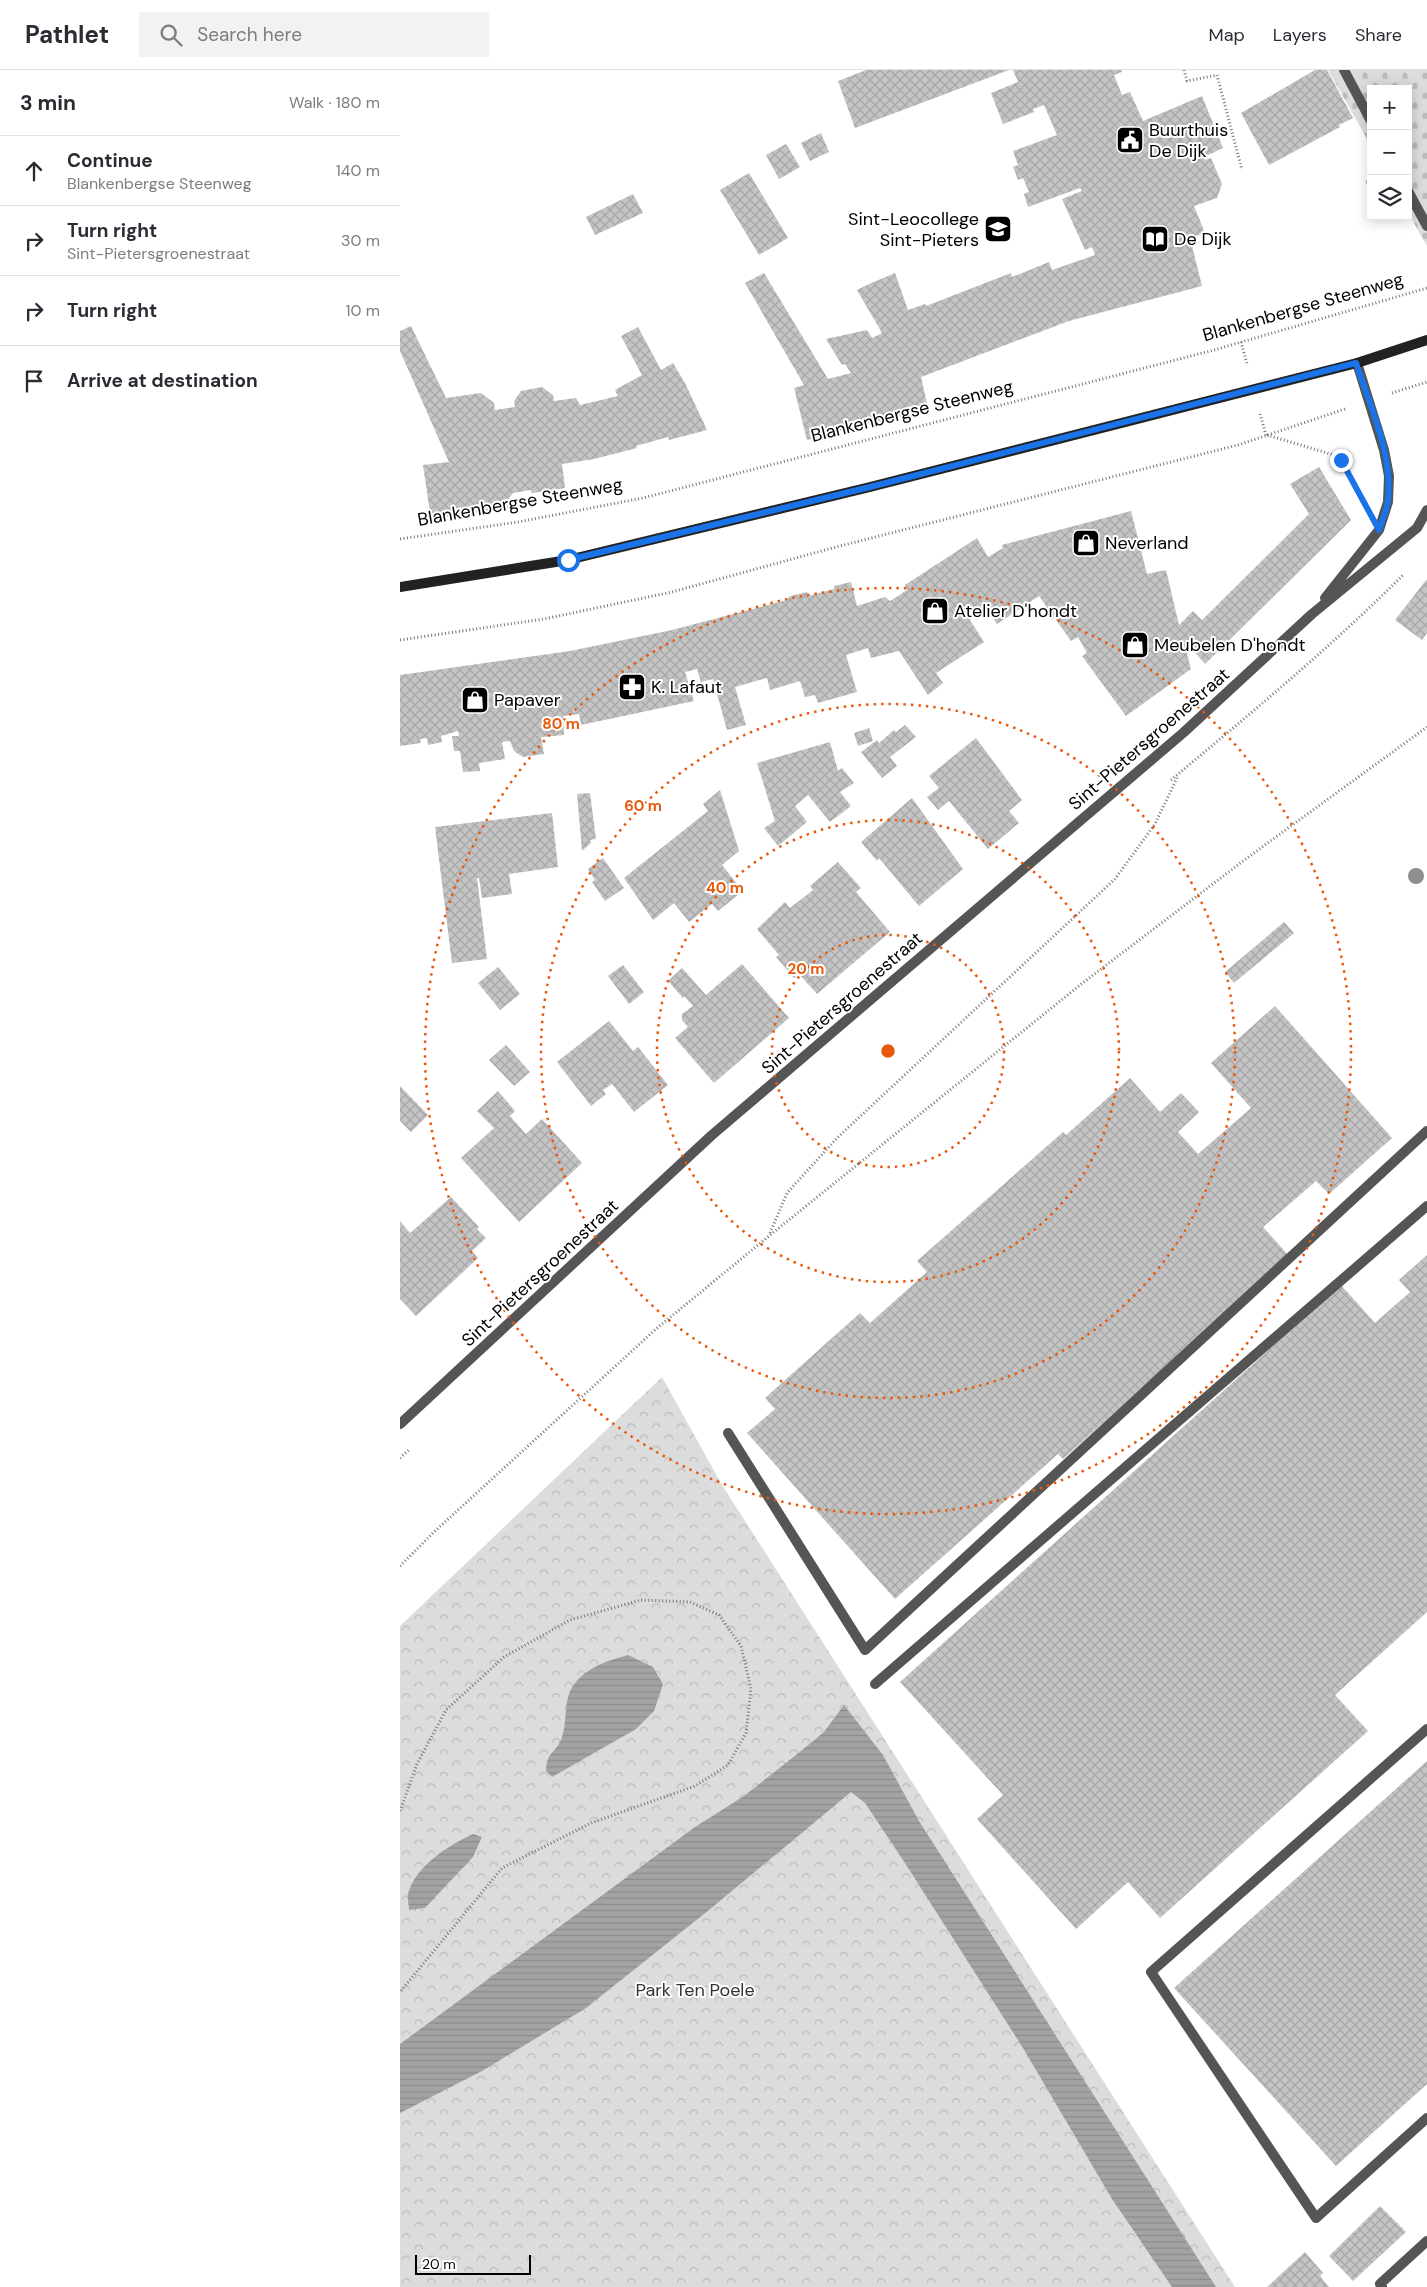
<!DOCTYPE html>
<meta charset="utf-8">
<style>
:root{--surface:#fff;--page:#f2f2f3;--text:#2b2b33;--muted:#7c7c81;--line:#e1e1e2}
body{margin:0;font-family:"DM Sans",sans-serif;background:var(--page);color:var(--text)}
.controls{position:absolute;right:15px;top:15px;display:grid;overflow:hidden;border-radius:0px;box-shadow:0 2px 12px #0003}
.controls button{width:45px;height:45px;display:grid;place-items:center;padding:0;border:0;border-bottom:1px solid var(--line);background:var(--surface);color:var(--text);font:25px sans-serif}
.scale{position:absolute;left:15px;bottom:12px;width:116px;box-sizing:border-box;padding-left:5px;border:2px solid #000;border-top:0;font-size:14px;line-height:18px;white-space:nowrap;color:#000;-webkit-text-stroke:4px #fff;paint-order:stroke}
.stop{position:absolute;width:15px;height:15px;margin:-11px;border:4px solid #1a73e8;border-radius:50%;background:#fff}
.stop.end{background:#1a73e8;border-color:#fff;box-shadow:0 1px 5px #0008}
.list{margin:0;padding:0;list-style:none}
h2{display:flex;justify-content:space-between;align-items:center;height:65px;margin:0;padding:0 20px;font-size:21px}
h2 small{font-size:16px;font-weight:400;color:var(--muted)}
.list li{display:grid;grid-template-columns:32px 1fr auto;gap:15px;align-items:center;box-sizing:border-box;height:70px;padding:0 20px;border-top:1px solid var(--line)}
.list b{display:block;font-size:19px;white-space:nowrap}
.list p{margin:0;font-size:16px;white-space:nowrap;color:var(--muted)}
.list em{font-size:16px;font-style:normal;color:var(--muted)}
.icon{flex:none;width:28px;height:28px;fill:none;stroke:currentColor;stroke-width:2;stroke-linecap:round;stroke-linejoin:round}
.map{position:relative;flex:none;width:1027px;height:2217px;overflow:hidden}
header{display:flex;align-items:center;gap:30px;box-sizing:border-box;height:70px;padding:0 25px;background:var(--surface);border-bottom:1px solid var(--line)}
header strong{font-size:24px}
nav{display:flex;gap:28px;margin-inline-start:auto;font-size:18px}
.search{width:350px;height:45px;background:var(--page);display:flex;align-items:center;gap:12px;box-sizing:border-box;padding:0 18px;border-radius:0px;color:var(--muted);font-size:19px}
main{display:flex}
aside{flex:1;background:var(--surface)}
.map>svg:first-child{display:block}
.forest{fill:url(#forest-crowns)}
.cemetery{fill:url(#cemetery-stones)}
.water{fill:url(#water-rules)}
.building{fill:url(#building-cross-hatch)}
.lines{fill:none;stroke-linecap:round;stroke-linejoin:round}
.path{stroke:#777;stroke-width:3;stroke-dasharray:1 2.5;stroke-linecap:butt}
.lane{stroke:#555;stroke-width:10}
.street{stroke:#555;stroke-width:10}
.secondary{stroke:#222;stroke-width:10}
.tree{fill:#8f8f8f}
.route{stroke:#1a73e8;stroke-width:6}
.ring{fill:none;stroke:#e8590c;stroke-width:2.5;stroke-dasharray:2.5 5}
.labels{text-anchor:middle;stroke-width:4;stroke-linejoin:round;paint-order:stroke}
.poi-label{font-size:18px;fill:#000;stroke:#fff;text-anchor:start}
.street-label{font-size:18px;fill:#000;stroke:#fff}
.park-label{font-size:18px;fill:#333;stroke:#fff}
.centre{fill:#e8590c;stroke:#fff;stroke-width:2.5}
.ring-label{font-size:15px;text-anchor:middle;font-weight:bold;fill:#e8590c;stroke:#fff;stroke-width:4;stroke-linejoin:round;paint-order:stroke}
</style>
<header>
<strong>Pathlet</strong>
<div class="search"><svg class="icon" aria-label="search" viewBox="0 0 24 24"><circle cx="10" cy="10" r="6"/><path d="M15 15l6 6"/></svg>Search here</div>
<nav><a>Map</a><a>Layers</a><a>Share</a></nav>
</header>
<main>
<aside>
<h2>3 min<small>Walk · 180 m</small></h2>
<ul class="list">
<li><svg class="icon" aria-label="ahead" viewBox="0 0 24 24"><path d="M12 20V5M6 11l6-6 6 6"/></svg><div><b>Continue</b><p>Blankenbergse Steenweg</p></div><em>140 m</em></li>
<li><svg class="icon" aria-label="right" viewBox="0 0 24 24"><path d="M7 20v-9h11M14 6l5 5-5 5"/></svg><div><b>Turn right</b><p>Sint-Pietersgroenestraat</p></div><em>30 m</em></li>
<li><svg class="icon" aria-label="right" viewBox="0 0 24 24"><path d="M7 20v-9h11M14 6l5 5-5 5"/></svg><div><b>Turn right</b></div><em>10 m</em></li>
<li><svg class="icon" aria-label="arrive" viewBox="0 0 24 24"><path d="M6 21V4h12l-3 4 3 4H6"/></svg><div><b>Arrive at destination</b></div></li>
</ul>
</aside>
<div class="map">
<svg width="1027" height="2217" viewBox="0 0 1027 2217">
<defs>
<pattern id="forest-crowns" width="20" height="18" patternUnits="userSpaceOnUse" patternTransform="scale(1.25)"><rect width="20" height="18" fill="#dcdcdc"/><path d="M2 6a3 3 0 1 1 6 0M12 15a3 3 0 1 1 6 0" fill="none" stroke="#bbb"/></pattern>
<pattern id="cemetery-stones" width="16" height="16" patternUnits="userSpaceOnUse" patternTransform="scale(1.25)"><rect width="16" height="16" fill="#dcdcdc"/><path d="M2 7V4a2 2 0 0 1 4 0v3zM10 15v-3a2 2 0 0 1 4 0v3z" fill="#bbb"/></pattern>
<pattern id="water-rules" width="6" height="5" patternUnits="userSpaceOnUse" patternTransform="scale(1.25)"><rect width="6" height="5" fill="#a3a3a3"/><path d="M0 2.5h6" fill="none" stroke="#8b8b8b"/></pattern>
<pattern id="building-cross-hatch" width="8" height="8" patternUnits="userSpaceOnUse" patternTransform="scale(1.25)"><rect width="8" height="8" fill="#c4c4c4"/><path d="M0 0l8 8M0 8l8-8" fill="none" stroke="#a7a7a7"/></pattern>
</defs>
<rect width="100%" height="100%" fill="#fff"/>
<path class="forest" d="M262,1307L322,1415L835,2217H0V1556Z"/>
<path class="cemetery" d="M928,0H1027V176L1008,143V19H971V76Z"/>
<path class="water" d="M228,1585L253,1597L263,1614L254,1641L236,1659L152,1707L146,1701C147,1681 154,1685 161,1670C167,1656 164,1638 169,1624C178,1600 206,1591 228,1585Z
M444,1635L483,1685L519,1751L816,2217H772L712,2129L623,1978L503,1790L465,1733L451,1722L309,1840L186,1938L82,2001L0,2043V1974L295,1757L344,1726L396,1685L424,1662Z
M73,1764L82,1767L73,1787L25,1838L9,1840C9,1835 7,1829 8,1824C16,1795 48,1776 73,1764Z"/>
<path class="building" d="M466,0H609L455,58L438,11Z
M613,0H721L722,2L714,5L722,25L730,22L743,51L802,26L823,78L804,87L805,90L811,88L822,114L817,128L794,136L805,163L790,168L802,216L669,251L521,307L528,338L407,370L394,318L404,315L345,213L364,203L428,309L451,303L445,294L442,295L426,269L467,260L472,268L482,263L457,220L469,214L495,203L508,240L525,234L526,236L611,203L612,207L649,192L652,200L695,185L692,177L685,180L684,178L662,129L682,121L680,118L628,137L624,124L629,122L623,108L618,110L613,97L618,95L613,81L657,65L644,35L633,39L634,42L603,54L591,23L618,12Z
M915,0H927L953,48L939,55L940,57L869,95L841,43Z
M421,63L429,82L410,91L401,73Z
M386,74L400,97L379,109L366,85Z
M349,103L388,168L359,185L320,120Z
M971,108V122L965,111Z
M233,124L243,143L195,165L186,147Z
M11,256L46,328L81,323L94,333L95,340L115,337L114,331L121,321L142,317L153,325L154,331L176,328L180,335L218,326L215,320L242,305L221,266L238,257L261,300L273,293L285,313L307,360L269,370L268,367L236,376L237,378L194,389L162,394L165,418L132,423L131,420L113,423L107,431L108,438L31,449L23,395L49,392L0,281V261Z
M919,397L951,450L805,594L792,579L787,584L791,599L726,646L682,586L687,583L678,567L671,571L639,526L597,554L585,536L568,547L584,572L536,603L543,613L528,625L499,581L471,588L468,578L446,585L457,622L418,633L415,625L405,627L400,611L370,620L367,608L335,617L346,655L327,660L313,609L301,612L297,599L285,602L294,631L181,655L179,644L163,646L164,665L141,667L144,684L123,687L114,681L110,671L102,672L105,689L79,693L80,701L63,702L60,681H54L52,666H59L58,661L41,666L42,672L28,675L27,668L20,669L21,673L0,676V605L170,581L272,560L387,530L390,526L407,522L408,526L434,519V516L451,512L457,536L485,527L490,531L507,520L505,515L577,468L588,487L603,478L602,475L731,441L747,504L766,500L779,555L793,541L802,550L909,444L890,414Z
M1027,509V563L1022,570L995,550Z
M505,655L516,667L490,687L497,696L482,708L461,682L477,670L479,673L494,660L496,662Z
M469,658L473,671L458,676L454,663Z
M576,668L622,730L609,741L619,753L588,779L549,731L538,740L527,727L539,718L529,706Z
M430,672L438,701L442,698L454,713L440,722L451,736L430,752L408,725L395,736L407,752L378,776L364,758L375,751L357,693Z
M320,720L339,781L322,795L343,821L318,841L312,834L289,852L274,833L253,850L224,808L308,741L303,734Z
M190,723L196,769L190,770L191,773L182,781L177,724Z
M512,728L563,799L519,836L479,788L477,791L461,772Z
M152,743L158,797L109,804L112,824L82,828L79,808H77L87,889L52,893L35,757Z
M203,788L224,818L205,831L192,812L195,810L188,799Z
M438,792L461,818L456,822L490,862L417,924L399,904L394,908L376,887L379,885L357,859L385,832L390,838L413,820L410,816Z
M884,852L894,863L834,913L825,902Z
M342,894L389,948L314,1013L275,968L288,957L282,950V944L293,936L284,926L283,928L268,911L282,898L306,925Z
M223,895L244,922L229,934L208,906Z
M98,897L120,924L100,940L78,913Z
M875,936L992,1068L929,1124L916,1111L863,1157L889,1186L663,1389L658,1384L495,1529L347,1363L375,1339L365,1328L460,1243L470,1253L527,1202L517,1191L663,1062L666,1065L730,1008L760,1042L781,1023L799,1042L778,1062L798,1084L851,1038L811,993Z
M209,951L233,981L238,977L268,1015L234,1042L212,1014L203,1020L206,1024L191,1036L157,992Z
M106,975L130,1002L114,1016L89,990Z
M0,1016L28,1045L11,1062L0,1051Z
M98,1021L115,1041L110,1046L126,1064L142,1049L182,1093L119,1152L61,1088L94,1058L77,1041Z
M51,1127L79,1157L77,1159L86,1168L72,1181L78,1188L16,1246L0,1229V1151L10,1163Z
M1027,1185V1542L935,1625L968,1661L760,1848L728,1812L676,1859L577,1749L603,1725L500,1612L941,1215L975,1253L1010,1222L999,1210Z
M1027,1691V2014L936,2096L774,1918Z
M980,2136L1006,2162L953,2211L929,2186Z
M905,2182L923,2203L920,2206L929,2217H867Z"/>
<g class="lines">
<path class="path" d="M784,0L787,11L817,5L842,100
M841,272L847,294
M992,323L1027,312
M860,344L866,365
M867,365L934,385L941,390L961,427
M0,469L118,452L243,428L814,280L1027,218
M0,570L144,549L272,522L436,477L838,375L945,339
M771,710C850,644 931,577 1004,504
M370,1163L387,1123L437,1068L715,809L755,754L778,706
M0,1388L10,1379
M0,1496L34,1462L256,1259L369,1166L680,915L847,788L1027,657
M0,1741L17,1694L46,1640L104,1587L170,1550L241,1530L290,1532L319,1545L341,1576L351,1619L346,1663L328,1695L295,1716L191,1753L102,1798L0,1922"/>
<path class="lane" d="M328,1363L465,1580L1027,1061
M475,1614L1027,1136
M1027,1659L751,1902L916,2148L1027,2048
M982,2217L980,2214L1027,2171"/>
<path class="street" d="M944,0L971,51
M1008,121L1027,156
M925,528L979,460L988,432L989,406L984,380L957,293
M0,1354L312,1065L783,663L912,544L1017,458L1027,440"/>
<path class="secondary" d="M0,517L168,490L470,417L957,293L1027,270"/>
</g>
<circle class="tree" cx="1016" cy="806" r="8"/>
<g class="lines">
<path class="route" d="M168,490L470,417L956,293C970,336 993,384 988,430C987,440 982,450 979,460L941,390"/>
</g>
<g class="ring">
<circle cx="488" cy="981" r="116"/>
<circle cx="488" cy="981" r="231"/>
<circle cx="488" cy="981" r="347"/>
<circle cx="488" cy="981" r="463"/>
</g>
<defs>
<g id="civic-square" transform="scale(1.4375)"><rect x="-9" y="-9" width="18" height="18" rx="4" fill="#000" stroke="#fff"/><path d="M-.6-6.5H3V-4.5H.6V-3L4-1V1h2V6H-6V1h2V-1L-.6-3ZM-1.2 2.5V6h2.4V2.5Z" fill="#fff"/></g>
<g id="school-square" transform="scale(1.4375)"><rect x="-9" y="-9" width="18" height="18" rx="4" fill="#000" stroke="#fff"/><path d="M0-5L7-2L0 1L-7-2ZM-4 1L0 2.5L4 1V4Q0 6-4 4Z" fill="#fff"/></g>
<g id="library-square" transform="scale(1.4375)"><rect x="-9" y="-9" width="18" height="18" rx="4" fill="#000" stroke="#fff"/><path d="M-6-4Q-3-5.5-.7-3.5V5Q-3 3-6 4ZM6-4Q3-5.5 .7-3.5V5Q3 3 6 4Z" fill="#fff"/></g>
<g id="shop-square" transform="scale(1.4375)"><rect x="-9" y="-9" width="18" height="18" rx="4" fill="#000" stroke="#fff"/><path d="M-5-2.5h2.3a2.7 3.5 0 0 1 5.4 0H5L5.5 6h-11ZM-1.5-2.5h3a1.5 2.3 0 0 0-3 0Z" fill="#fff"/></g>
<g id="pharmacy-square" transform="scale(1.4375)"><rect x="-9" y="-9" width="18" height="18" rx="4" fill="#000" stroke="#fff"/><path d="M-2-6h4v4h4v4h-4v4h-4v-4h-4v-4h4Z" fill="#fff"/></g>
</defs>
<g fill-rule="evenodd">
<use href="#civic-square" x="730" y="70"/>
<use href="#school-square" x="598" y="159"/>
<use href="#library-square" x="755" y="169"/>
<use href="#shop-square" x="686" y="473"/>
<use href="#shop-square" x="535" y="541"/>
<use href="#shop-square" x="735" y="575"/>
<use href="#pharmacy-square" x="232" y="617"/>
<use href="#shop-square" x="75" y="630"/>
</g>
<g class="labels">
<g class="poi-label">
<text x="749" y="66">Buurthuis<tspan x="749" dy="21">De Dijk</tspan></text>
<text x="579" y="155" text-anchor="end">Sint-Leocollege<tspan x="579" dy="21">Sint-Pieters</tspan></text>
<text x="774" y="175">De Dijk</text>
<text x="705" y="479">Neverland</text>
<text x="554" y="547">Atelier D'hondt</text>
<text x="754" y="581">Meubelen D'hondt</text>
<text x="251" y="623">K. Lafaut</text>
<text x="94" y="636">Papaver</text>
</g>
<g class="street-label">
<text transform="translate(903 237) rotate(-16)" y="6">Blankenbergse Steenweg</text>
<text transform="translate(512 341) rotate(-14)" y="6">Blankenbergse Steenweg</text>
<text transform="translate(120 432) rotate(-10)" y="6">Blankenbergse Steenweg</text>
<text transform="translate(749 669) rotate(-41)" y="6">Sint-Pietersgroenestraat</text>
<text transform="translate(442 933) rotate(-41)" y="6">Sint-Pietersgroenestraat</text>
<text transform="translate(140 1203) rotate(-43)" y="6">Sint-Pietersgroenestraat</text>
</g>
<g class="park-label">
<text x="295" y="1926">Park Ten Poele</text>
</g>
</g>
<circle cx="488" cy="981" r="8" class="centre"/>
<g class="ring-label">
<text x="161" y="659">80 m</text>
<text x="243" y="741">60 m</text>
<text x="325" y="823">40 m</text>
<text x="406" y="904">20 m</text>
</g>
</svg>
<div class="controls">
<button>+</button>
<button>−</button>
<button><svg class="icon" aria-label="layers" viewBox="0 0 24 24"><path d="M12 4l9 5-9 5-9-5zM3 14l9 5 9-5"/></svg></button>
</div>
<div class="scale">20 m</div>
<div class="stop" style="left:168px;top:490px"></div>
<div class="stop end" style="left:941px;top:390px"></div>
</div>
</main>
